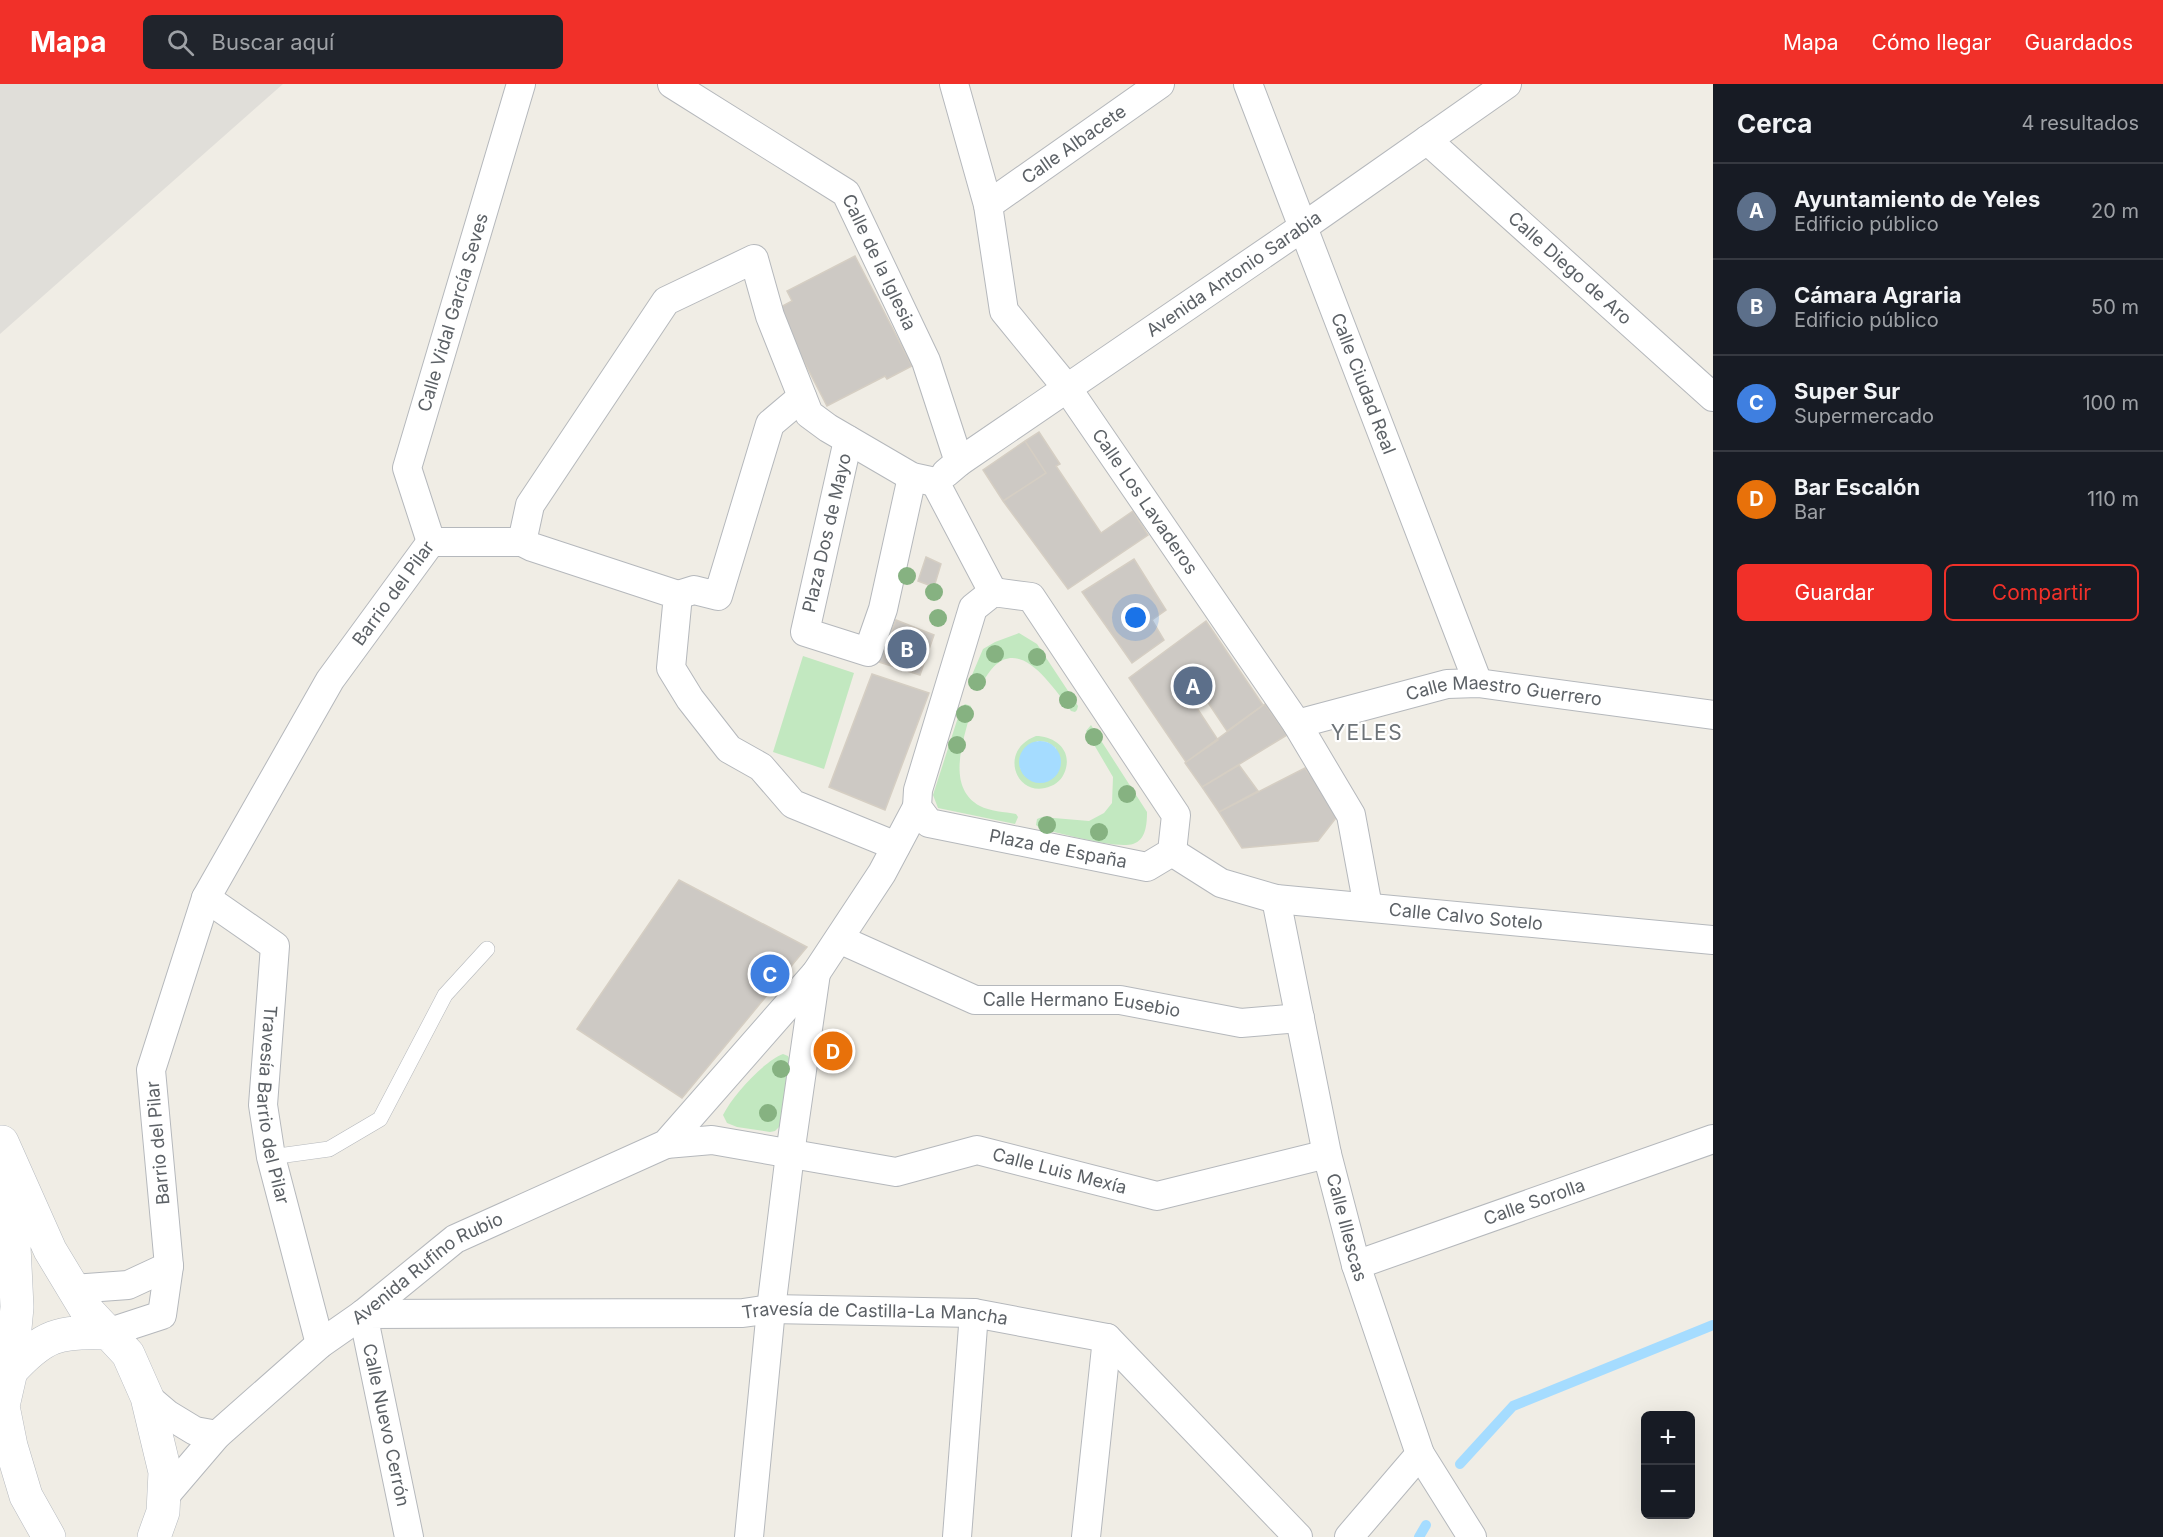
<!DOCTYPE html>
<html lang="es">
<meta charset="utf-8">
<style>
:root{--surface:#171b24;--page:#20242c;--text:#f1f3f6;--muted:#9ea1a6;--line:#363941;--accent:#f13029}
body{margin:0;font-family:Inter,sans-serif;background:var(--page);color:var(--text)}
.controls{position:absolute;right:18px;bottom:18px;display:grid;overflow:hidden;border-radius:9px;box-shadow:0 6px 24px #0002}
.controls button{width:54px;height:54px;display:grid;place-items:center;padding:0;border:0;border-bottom:2px solid var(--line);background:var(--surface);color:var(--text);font:30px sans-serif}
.you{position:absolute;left:1136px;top:534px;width:21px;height:21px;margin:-15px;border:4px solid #fff;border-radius:50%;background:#1a73e8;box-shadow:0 0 0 9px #1a73e833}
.badge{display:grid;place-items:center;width:39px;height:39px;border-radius:50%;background:var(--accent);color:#fff;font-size:20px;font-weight:700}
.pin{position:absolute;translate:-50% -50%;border:3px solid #fff;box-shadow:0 2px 6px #0006}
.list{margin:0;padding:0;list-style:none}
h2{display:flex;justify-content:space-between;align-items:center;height:78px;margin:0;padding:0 24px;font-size:26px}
h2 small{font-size:20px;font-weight:400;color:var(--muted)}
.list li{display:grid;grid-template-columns:39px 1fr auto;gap:18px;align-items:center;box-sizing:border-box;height:96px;padding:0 24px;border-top:2px solid var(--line)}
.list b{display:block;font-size:22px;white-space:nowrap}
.list p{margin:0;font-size:20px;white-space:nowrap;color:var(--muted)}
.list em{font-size:20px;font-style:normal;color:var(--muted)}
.actions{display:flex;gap:12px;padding:18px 24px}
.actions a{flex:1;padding:14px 0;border:2px solid var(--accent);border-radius:9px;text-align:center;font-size:21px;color:var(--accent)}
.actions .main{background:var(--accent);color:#fff}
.icon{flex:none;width:33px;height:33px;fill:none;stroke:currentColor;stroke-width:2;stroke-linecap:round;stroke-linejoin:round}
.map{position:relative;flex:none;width:1713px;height:1453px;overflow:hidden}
header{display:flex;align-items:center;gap:36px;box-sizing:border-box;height:84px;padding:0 30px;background:var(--accent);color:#fff}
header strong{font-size:28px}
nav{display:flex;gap:33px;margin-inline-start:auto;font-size:21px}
.search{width:420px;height:54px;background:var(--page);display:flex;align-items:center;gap:15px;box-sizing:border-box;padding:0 21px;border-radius:9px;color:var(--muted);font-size:22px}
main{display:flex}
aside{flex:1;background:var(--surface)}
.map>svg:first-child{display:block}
.industrial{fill:#e0ded9}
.green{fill:#c2e8c0;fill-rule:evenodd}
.water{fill:#a5dcff}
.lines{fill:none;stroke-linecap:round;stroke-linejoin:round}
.stream{stroke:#a5dcff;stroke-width:10}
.building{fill:#cdc9c4;stroke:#d5cec3;stroke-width:1.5}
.lane-casing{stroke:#b5b8bc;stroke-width:16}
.street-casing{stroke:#b5b8bc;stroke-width:30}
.secondary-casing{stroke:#b6babf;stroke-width:34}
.lane{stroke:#fff;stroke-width:15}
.street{stroke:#fff;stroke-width:28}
.secondary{stroke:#fff;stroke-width:33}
.tree{fill:#86b281}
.labels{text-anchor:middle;stroke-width:4.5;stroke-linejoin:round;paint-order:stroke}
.street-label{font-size:18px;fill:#5c6166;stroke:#fff}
.quarter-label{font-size:21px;letter-spacing:1.5px;fill:#6d7378;stroke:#fff}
</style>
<header>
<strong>Mapa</strong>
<div class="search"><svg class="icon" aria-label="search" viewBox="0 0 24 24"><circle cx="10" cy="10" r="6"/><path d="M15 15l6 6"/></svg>Buscar aquí</div>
<nav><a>Mapa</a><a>Cómo llegar</a><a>Guardados</a></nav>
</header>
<main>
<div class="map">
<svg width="1713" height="1453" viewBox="0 0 1713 1453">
<rect width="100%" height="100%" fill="#f0ede5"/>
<path class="industrial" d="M0,0H283L0,250Z"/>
<path class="green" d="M1019,549L1037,560L1078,622L1077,626L1075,628L1071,627C1046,593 1010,540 980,604L976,606L971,604L969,598L983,565L995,558Z
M803,572L854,589L824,685L773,668Z
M965,620L971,622V627C964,655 945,703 980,722C989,727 1005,728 1016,730L1018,733L1015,740L938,724L933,711L961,624Z
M1091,641L1147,728C1147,740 1146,756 1133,760C1115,765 1061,749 1041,745L1036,741L1037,735L1042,733L1089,737L1104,729L1112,719L1113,693L1086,647Z
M1036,652C1053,652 1071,664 1066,684C1064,692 1059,699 1051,702C1018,717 996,667 1036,652ZM1037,657L1047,658L1056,664L1055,692L1048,697L1025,692L1020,684Z
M783,970L788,972L791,978L781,1041L775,1047L770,1048L737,1043L727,1039L723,1031C733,1011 763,978 783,970Z"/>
<path class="water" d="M1019 678a21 21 0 1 1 42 0a21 21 0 1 1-42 0Z"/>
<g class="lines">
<path class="stream" d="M1460,1380L1513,1322L1713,1241
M1419,1453L1426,1441"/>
</g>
<path class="building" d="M855,172L912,282L887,295L885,292L827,322L777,225L792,217L787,207Z
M1039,348L1060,380L1056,382L1101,449L1133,427L1148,451L1068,505L1003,417L1046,389L1025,357Z
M1025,357L1046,389L1003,417L983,386Z
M926,473L941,480L934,503L918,497Z
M1134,475L1166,526L1152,536L1164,556L1132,579L1082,508Z
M896,536L934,551L920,591L879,578Z
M1206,537L1263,621L1227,647L1203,611L1193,618L1218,656L1186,678L1129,594Z
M872,590L929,609L885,726L829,703Z
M1265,620L1287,651L1202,703L1185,679Z
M1239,681L1258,707L1219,728L1202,703Z
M1305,684L1339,730L1318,757L1242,764L1219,728Z
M679,796L807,863L682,1014L577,945Z"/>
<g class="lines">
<g class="lane-casing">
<path id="lane" d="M271,1073L329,1065L380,1035L445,911L487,865"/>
</g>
<g class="street-casing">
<g id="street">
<path id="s1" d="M672,0L846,109L926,277L959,378L946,389"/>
<path id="s2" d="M954,0L988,121L1004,227L1067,304L1297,640L1351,731L1368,823"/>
<path id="s3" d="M1248,0L1478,599"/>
<path id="s4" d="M1427,56L1713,313"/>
<path id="s5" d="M988,121L1160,0"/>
<path d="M848,356L805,548L868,568L883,525L912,393"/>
<path id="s6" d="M959,378L1303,143L1507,0"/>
<path d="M935,398L993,508"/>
<path d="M431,458H522L530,421L666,217L754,175L770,232L809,330L828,344L912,393L935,398"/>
<path id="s7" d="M431,458L407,384L521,0"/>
<path d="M522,458L532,463L678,511L671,584L690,615L729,665L761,683L793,720L896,762"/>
<path d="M993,508L1031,513L1176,731L1172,768L1147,783L929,739L917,723L918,706L973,524Z"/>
<path d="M678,511L694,506L718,512L770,340L802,313"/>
<path id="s8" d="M1297,640L1447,600L1478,599L1713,631"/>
<path id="s9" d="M1172,768L1221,799L1276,815L1713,856"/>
<path id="s10" d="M206,814L275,862L263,1021L271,1073L320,1260"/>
<path id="s11" d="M1276,815L1327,1070L1356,1181L1420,1370L1472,1453"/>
<path id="s12" d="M839,855L975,916H1120L1241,939L1300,934"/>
<path id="s13" d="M666,1060L712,1056L896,1088L977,1066L1157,1112L1327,1070"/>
<path id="s14" d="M1356,1181L1713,1055"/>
<path d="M73,1205L128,1201L169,1182"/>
<path id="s15" d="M107,1249L162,1231L169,1182L151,986L206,814L330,596L431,458"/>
<path d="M147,1313L167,1330L195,1347L217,1351"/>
<path id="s16" d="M164,1413L217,1351L320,1260L363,1230L455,1155L666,1060L816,889L882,789L917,723"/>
<path id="s17" d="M409,1453L363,1230L743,1229L771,1225L974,1229L1107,1254L1298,1453"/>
<path d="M749,1453L771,1225L790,1070L816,889"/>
<path d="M957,1453L974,1229"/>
<path d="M1086,1453L1107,1254"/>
<path d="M1349,1453L1420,1370"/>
</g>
</g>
<g class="secondary-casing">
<path id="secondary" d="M2,1058L50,1166L85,1224L128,1270L147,1313L165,1388L163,1428L154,1453
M5,1090L14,1162L17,1223L11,1287L3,1322L11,1362L26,1412L49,1453
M11,1287C44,1251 58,1247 107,1249"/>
</g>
<use href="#lane" class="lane"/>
<use href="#street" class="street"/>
<use href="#secondary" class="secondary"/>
</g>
<g class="tree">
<circle cx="907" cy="492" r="9"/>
<circle cx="934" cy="508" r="9"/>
<circle cx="938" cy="534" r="9"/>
<circle cx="995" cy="570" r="9"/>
<circle cx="1037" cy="573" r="9"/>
<circle cx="977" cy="598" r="9"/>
<circle cx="1068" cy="616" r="9"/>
<circle cx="965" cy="630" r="9"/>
<circle cx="1094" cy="653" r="9"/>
<circle cx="957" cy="661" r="9"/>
<circle cx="1127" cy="710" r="9"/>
<circle cx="1047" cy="741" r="9"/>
<circle cx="1099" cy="748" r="9"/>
<circle cx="781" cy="985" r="9"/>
<circle cx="768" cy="1029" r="9"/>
</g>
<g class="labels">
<g class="street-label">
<text dy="6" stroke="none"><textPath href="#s5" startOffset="105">Calle Albacete</textPath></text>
<text dy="6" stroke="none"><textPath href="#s1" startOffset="282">Calle de la Iglesia</textPath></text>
<text dy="6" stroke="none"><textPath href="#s4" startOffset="192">Calle Diego de Aro</textPath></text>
<text dy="6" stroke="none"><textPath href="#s6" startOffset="333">Avenida Antonio Sarabia</textPath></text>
<text dy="6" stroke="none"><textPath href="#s7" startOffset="240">Calle Vidal García Seves</textPath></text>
<text dy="6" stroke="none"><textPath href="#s3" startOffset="321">Calle Ciudad Real</textPath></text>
<text dy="6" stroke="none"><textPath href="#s2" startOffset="470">Calle Los Lavaderos</textPath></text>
<text transform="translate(827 449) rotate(-77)" y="6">Plaza Dos de Mayo</text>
<text dy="6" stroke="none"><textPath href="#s15" startOffset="843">Barrio del Pilar</textPath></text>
<text dy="6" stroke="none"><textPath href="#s8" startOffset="212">Calle Maestro Guerrero</textPath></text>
<text transform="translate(1058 765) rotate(11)" y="6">Plaza de España</text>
<text dy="6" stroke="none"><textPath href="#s9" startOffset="306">Calle Calvo Sotelo</textPath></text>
<text dy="6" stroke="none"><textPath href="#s12" startOffset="256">Calle Hermano Eusebio</textPath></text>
<text dy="6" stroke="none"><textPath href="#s10" startOffset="244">Travesía Barrio del Pilar</textPath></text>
<text transform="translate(158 1059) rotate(-95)" y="6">Barrio del Pilar</text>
<text dy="6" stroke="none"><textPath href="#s13" startOffset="402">Calle Luis Mexía</textPath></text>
<text dy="6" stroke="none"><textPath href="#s14" startOffset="189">Calle Sorolla</textPath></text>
<text dy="6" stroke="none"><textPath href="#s11" startOffset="336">Calle Illescas</textPath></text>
<text dy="6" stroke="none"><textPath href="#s16" startOffset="351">Avenida Rufino Rubio</textPath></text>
<text dy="6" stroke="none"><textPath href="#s17" startOffset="740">Travesía de Castilla-La Mancha</textPath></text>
<text transform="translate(386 1341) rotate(78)" y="6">Calle Nuevo Cerrón</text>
</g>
<g class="quarter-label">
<text x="1367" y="656">YELES</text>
</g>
</g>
</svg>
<div class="controls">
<button>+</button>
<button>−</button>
</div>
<div class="you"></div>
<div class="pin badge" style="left:1193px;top:602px;background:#5c6f8a">A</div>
<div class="pin badge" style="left:907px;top:565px;background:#5c6f8a">B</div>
<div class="pin badge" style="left:770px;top:890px;background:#3f7fe0">C</div>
<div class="pin badge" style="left:833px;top:967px;background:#e8710a">D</div>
</div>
<aside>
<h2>Cerca<small>4 resultados</small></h2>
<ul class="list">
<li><span class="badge" style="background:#5c6f8a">A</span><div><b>Ayuntamiento de Yeles</b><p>Edificio público</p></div><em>20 m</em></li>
<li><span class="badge" style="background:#5c6f8a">B</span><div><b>Cámara Agraria</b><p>Edificio público</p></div><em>50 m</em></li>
<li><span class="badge" style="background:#3f7fe0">C</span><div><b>Super Sur</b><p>Supermercado</p></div><em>100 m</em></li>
<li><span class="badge" style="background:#e8710a">D</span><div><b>Bar Escalón</b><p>Bar</p></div><em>110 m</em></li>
</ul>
<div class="actions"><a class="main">Guardar</a><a>Compartir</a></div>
</aside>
</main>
